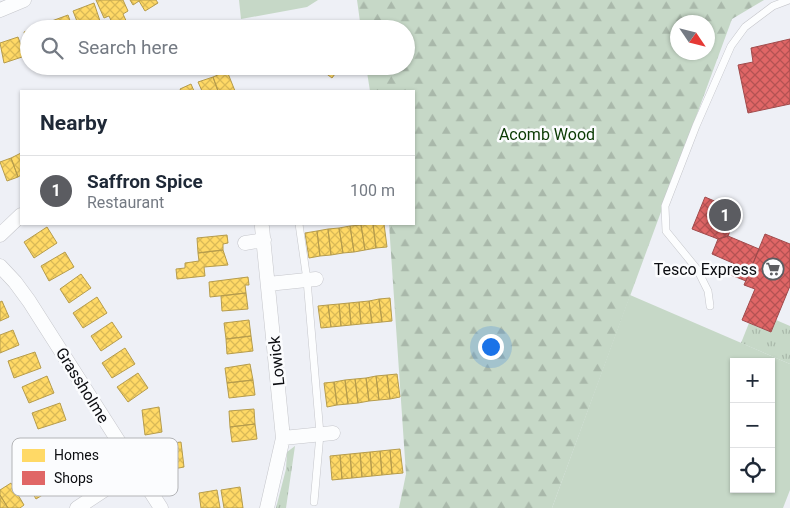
<!DOCTYPE html>
<meta charset="utf-8">
<style>
:root{--surface:#fff;--page:#f2f2f3;--text:#1f2937;--muted:#747a83;--line:#e0e1e3;--accent:#5b5c61}
body{margin:0;font-family:Roboto,sans-serif;background:var(--page);color:var(--text)}
.controls{position:absolute;right:15px;bottom:15px;display:grid;overflow:hidden;border-radius:0px;box-shadow:0 1px 4px #0004}
.controls button{width:45px;height:45px;display:grid;place-items:center;padding:0;border:0;border-bottom:1px solid var(--line);background:var(--surface);color:var(--text);font:25px sans-serif}
.compass{position:absolute;left:670px;top:15px;width:45px;height:45px;border-radius:50%;background:var(--surface);box-shadow:0 1px 4px #0004;rotate:125deg}
.you{position:absolute;left:490px;top:346px;width:18px;height:18px;margin:-12px;border:4px solid #fff;border-radius:50%;background:#1a73e8;box-shadow:0 0 0 8px #1a73e833}
.badge{display:grid;place-items:center;width:32px;height:32px;border-radius:50%;background:var(--accent);color:#fff;font-size:16px;font-weight:700}
.pin{position:absolute;translate:-50% -50%;border:2px solid #fff;box-shadow:0 1px 5px #0006}
.list{margin:0;padding:0;list-style:none}
h2{display:flex;justify-content:space-between;align-items:center;height:65px;margin:0;padding:0 20px;font-size:21px}
h2 small{font-size:16px;font-weight:400;color:var(--muted)}
.list li{display:grid;grid-template-columns:32px 1fr auto;gap:15px;align-items:center;box-sizing:border-box;height:70px;padding:0 20px;border-top:1px solid var(--line)}
.list b{display:block;font-size:19px;white-space:nowrap}
.list p{margin:0;font-size:16px;white-space:nowrap;color:var(--muted)}
.list em{font-size:16px;font-style:normal;color:var(--muted)}
.icon{flex:none;width:28px;height:28px;fill:none;stroke:currentColor;stroke-width:2;stroke-linecap:round;stroke-linejoin:round}
.map{position:relative;flex:none;width:790px;height:508px;overflow:hidden}
.search{position:absolute;background:var(--surface);box-shadow:0 1px 4px #0004;left:20px;top:20px;width:395px;height:55px;display:flex;align-items:center;gap:12px;box-sizing:border-box;padding:0 18px;border-radius:28px;color:var(--muted);font-size:19px}
.panel{position:absolute;background:var(--surface);box-shadow:0 1px 4px #0004;left:20px;top:90px;width:395px;height:135px;border-radius:0px}
.map>svg:first-child{display:block}
.grass{fill:url(#grass-tufts)}
.forest{fill:url(#forest-firs);fill-rule:evenodd}
.park{fill:#c6d8c7;fill-rule:evenodd}
.homes{fill:url(#homes-cross-hatch);stroke:#b69c4c}
.shops{fill:url(#shops-cross-hatch);stroke:#a04b4c}
.lines{fill:none;stroke-linecap:round;stroke-linejoin:round}
.service-casing{stroke:#c5c6cb;stroke-width:8}
.minor-casing{stroke:#c5c6cb;stroke-width:15}
.service{stroke:#fcfdfe;stroke-width:7}
.minor{stroke:#fcfdfe;stroke-width:14}
.labels{text-anchor:middle;stroke-width:5;stroke-linejoin:round;paint-order:stroke}
.park-label{font-size:16px;fill:#093902;stroke:#fbfcfe}
.poi-label{font-size:16px;fill:#0c0d11;stroke:#fbfcfe;text-anchor:end}
.street-label{font-size:16px;fill:#0c0d11;stroke:#fbfcfe}
.key{fill:#fbfcfe;stroke:#b3b4b7;stroke-width:1}
.key-label{font-size:14px;fill:#0c0d11}
</style>
<div class="map">
<svg width="790" height="508" viewBox="0 0 790 508">
<defs>
<pattern id="grass-tufts" width="24" height="20" patternUnits="userSpaceOnUse" patternTransform="scale(1.25)"><rect width="24" height="20" fill="#c6d8c7"/><path d="M3 7l-1-3M5 7V3M7 7l1-3M15 17l-1-3M17 17v-4M19 17l1-3" fill="none" stroke="#a9b8aa"/></pattern>
<pattern id="forest-firs" width="22" height="20" patternUnits="userSpaceOnUse" patternTransform="scale(1.25)"><rect width="22" height="20" fill="#c6d8c7"/><path d="M5 1l3.5 6h-7zM16 11l3.5 6h-7z" fill="#a9b8aa"/></pattern>
<pattern id="homes-cross-hatch" width="8" height="8" patternUnits="userSpaceOnUse" patternTransform="scale(1.25)"><rect width="8" height="8" fill="#ffd966"/><path d="M0 0l8 8M0 8l8-8" fill="none" stroke="#d9b957"/></pattern>
<pattern id="shops-cross-hatch" width="8" height="8" patternUnits="userSpaceOnUse" patternTransform="scale(1.25)"><rect width="8" height="8" fill="#e06666"/><path d="M0 0l8 8M0 8l8-8" fill="none" stroke="#b45253"/></pattern>
</defs>
<rect width="100%" height="100%" fill="#eef0f6"/>
<path class="grass" d="M776,320L790,326V364L741,343L749,323L771,332Z
M295,446L286,508H276L286,469L287,452Z"/>
<path class="forest" d="M357,0H764L732,19L552,508H399L406,474L389,224H414V91H370L366,66H406V29H361ZM678,22H708V52H678Z"/>
<path class="park" d="M239,0H318L307,7L241,19Z
M630,295L790,364V490L783,508H552ZM734,362H771V489H734Z"/>
<path class="homes" d="M96,0H123L128,11L123,14L128,25L115,29L109,16L104,18Z
M130,0H156L158,3L145,11L139,1L133,5Z
M94,3L100,21L95,23L99,29H80L73,11Z
M68,15L73,29H51L49,22Z
M29,30V49L24,32Z
M18,37L25,56L4,63L0,43Z
M265,66H280V69L265,70Z
M322,66H341L332,78L320,69Z
M227,71L235,91H218L213,77Z
M213,77L218,91H202L198,82Z
M191,84L194,91H181L180,89Z
M21,153V175L18,177L11,158Z
M11,158L18,177L7,181L0,162Z
M373,224H384L387,247L376,248Z
M373,224L376,248L365,250L361,225Z
M361,225L365,250L354,252L350,226Z
M350,226L354,252L343,253L339,228Z
M47,227L57,243L34,258L24,242Z
M339,228L343,253L331,255L328,229Z
M328,229L331,255L320,256L317,231Z
M317,231L320,256L309,258L305,233Z
M227,235L228,243L223,244V250L198,253L197,238Z
M223,250L228,265L204,267L205,276L177,279L176,269L185,268V263L199,261L198,253Z
M65,252L74,267L49,281L41,266Z
M81,274L91,288L69,303L60,289Z
M248,277L249,285H245L246,293L210,297L209,282Z
M246,293L248,309L222,311L221,296Z
M97,297L107,313L83,328L73,313Z
M390,298L392,321L382,322L379,299Z
M379,299L382,322L372,323L369,301Z
M2,301L9,317L0,321V302Z
M369,301L372,323L361,324L359,302Z
M359,302L361,324L351,325L349,303Z
M349,303L351,325L341,326L339,304Z
M339,304L341,326L331,327L328,305Z
M328,305L331,327L321,328L318,306Z
M249,320L251,336L226,339L224,323Z
M112,322L122,337L101,351L91,336Z
M13,330L19,345L0,353V335Z
M251,336L253,351L227,354L226,339Z
M125,348L135,364L112,378L102,363Z
M35,352L41,368L14,378L8,361Z
M250,364L253,380L227,383L225,368Z
M138,373L148,388L128,402L117,387Z
M397,374L400,397L390,399L387,375Z
M387,375L390,399L379,400L376,376Z
M47,376L54,393L29,403L22,387Z
M376,376L379,400L369,401L366,378Z
M366,378L369,401L358,403L355,379Z
M355,379L358,403L348,404L345,380Z
M253,380L255,395L229,398L227,383Z
M345,380L348,404L337,405L334,382Z
M334,382L337,405L327,407L324,383Z
M60,403L66,420L38,429L32,413Z
M159,407L162,432L145,435L142,410Z
M254,409L255,424L230,427L229,411Z
M255,424L257,439L232,442L230,427Z
M181,442L184,467L168,470L164,444Z
M400,449L403,473L392,474L390,450Z
M390,450L392,474L382,475L380,451Z
M380,451L382,475L372,476L370,452Z
M370,452L372,476L362,477L360,453Z
M360,453L362,477L352,478L350,454Z
M350,454L352,478L342,479L340,455Z
M340,455L342,479L332,480L330,456Z
M36,469L49,491L36,499L23,477Z
M11,483L24,505L20,508H8L0,495V490Z
M240,487L243,508H224L221,490Z
M217,490L220,508H201L199,493Z
M0,495L8,508H0Z"/>
<path class="shops" d="M790,39V104L748,113L738,65L753,62L751,48Z
M705,197L738,211L728,236L718,239L692,229Z
M765,234L790,244V286L771,332L742,320L755,289L744,285Z
M728,236L759,249L746,281L731,275L735,264L712,254L718,239Z"/>
<g class="lines">
<g class="service-casing">
<path id="service" d="M299,224L307,280L320,434L314,502
M710,306L708,291L697,269L666,231L665,206L696,126L731,46L745,27L773,6L789,0"/>
</g>
<g class="minor-casing">
<path id="minor" d="M0,10L24,0
M262,227L283,438L267,508
M0,235L21,215
M245,243L264,240
M0,266L15,282L29,301L161,508
M268,284L316,279
M283,438L333,433
M77,508L136,469"/>
</g>
<use href="#service" class="service"/>
<use href="#minor" class="minor"/>
</g>
<defs>
<g id="supermarket-ring" transform="scale(1.125)"><circle r="9.5" fill="#fbfcfe" stroke="#5b5c61" stroke-width="1.5"/><path d="M-6-5.5h2.5l.6 2H6L4.5 2H-2.5L-4.4-4H-6ZM-1.5 3.2a1.3 1.3 0 1 0 .1 0ZM3 3.2a1.3 1.3 0 1 0 .1 0Z" fill="#5b5c61"/></g>
</defs>
<g fill-rule="evenodd">
<use href="#supermarket-ring" x="773" y="269"/>
</g>
<g class="labels">
<g class="park-label">
<text x="547" y="140">Acomb Wood</text>
</g>
<g class="poi-label">
<text x="757" y="275">Tesco Express</text>
</g>
<g class="street-label">
<text transform="translate(276 361) rotate(-96)" y="6">Lowick</text>
<text transform="translate(83 385) rotate(58)" y="6">Grassholme</text>
</g>
</g>
<rect x="12" y="438" width="166" height="58" rx="8" class="key"/>
<rect x="22" y="449" width="23" height="13" fill="#ffd966"/>
<rect x="22" y="471" width="23" height="14" fill="#e06666"/>
<g class="key-label">
<text x="54" y="460">Homes</text>
<text x="54" y="483">Shops</text>
</g>
</svg>
<div class="controls">
<button>+</button>
<button>−</button>
<button><svg class="icon" aria-label="locate" viewBox="0 0 24 24"><circle cx="12" cy="12" r="6"/><path d="M12 2v4M12 18v4M2 12h4M18 12h4"/></svg></button>
</div>
<svg class="compass" viewBox="-18 -18 36 36"><path d="M0-13l5 13h-10z" fill="#e53935"/><path d="M0 13l5-13h-10z" fill="#747a83"/></svg>
<div class="you"></div>
<div class="pin badge" style="left:725px;top:215px">1</div>
<div class="search"><svg class="icon" aria-label="search" viewBox="0 0 24 24"><circle cx="10" cy="10" r="6"/><path d="M15 15l6 6"/></svg>Search here</div>
<section class="panel">
<h2>Nearby<small></small></h2>
<ul class="list">
<li><span class="badge">1</span><div><b>Saffron Spice</b><p>Restaurant</p></div><em>100 m</em></li>
</ul>
</section>
</div>
